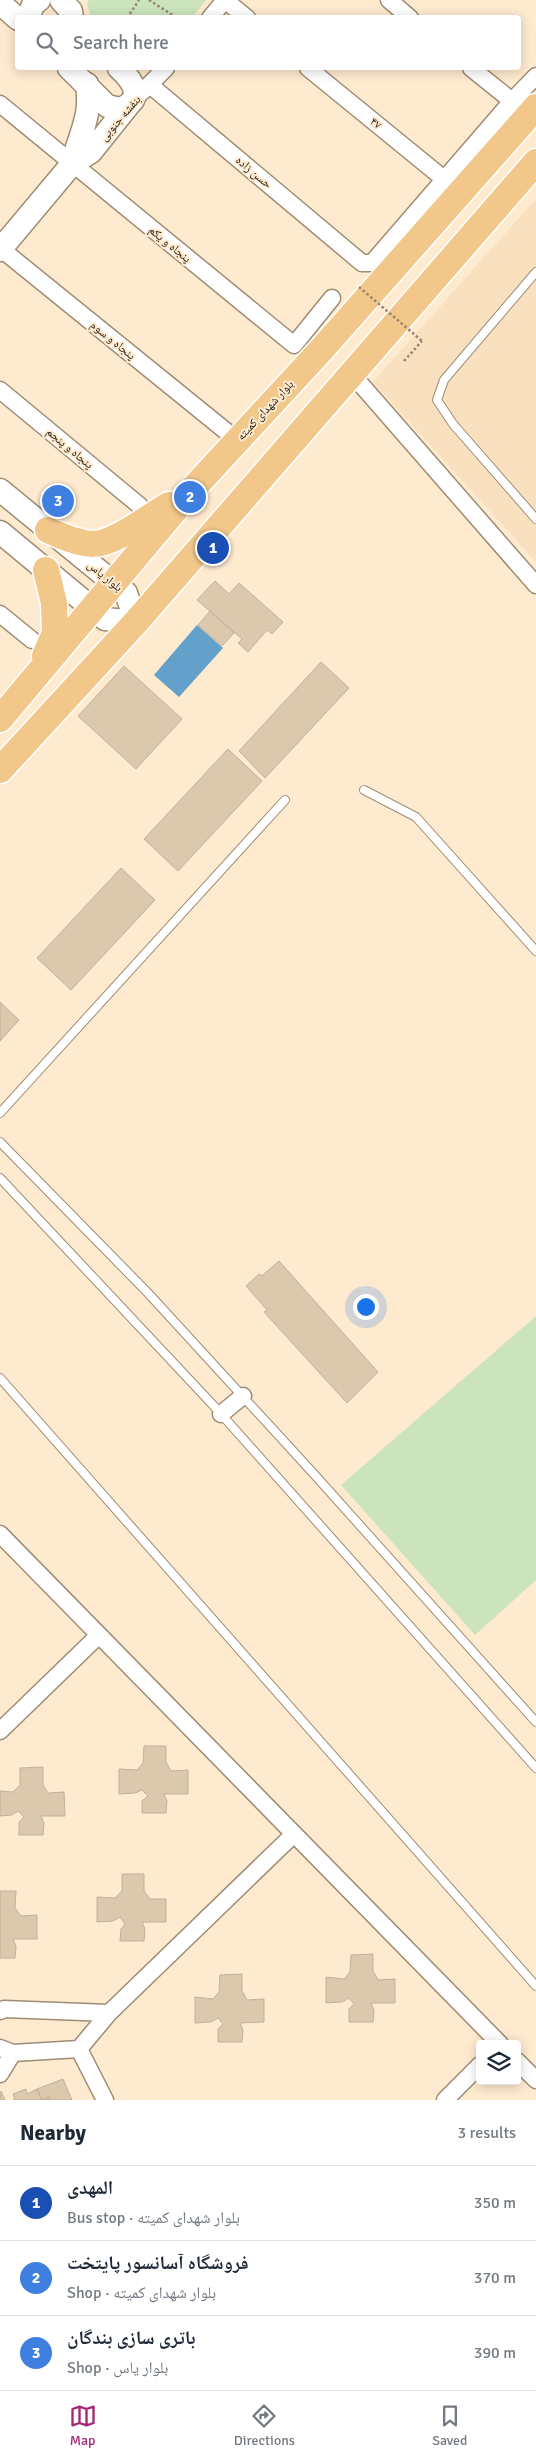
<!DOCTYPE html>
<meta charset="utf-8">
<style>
:root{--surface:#fff;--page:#f6f6f7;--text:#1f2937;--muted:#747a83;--line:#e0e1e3;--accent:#a42678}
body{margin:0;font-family:Signika,"Noto Naskh Arabic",sans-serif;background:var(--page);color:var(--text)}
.controls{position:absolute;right:15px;bottom:15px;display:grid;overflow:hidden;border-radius:5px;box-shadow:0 2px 12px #0003}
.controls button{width:45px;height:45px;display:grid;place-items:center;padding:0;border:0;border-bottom:1px solid var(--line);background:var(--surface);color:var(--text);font:25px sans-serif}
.you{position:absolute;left:365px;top:1306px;width:18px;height:18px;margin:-12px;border:4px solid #fff;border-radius:50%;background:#1a73e8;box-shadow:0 0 0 8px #1a73e833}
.badge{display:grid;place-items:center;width:32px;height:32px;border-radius:50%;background:var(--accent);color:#fff;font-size:16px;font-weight:700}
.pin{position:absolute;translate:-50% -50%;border:2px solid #fff;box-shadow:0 1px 5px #0006}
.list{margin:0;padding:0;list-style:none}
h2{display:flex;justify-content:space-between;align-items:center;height:65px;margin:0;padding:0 20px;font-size:21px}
h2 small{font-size:16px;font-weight:400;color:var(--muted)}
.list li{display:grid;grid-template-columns:32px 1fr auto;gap:15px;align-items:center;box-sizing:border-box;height:75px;padding:0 20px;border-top:1px solid var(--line)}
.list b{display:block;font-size:19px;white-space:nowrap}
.list p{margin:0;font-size:16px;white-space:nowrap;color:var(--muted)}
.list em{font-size:16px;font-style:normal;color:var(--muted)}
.icon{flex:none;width:28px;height:28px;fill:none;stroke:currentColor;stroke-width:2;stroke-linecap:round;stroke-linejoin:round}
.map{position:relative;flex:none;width:536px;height:2100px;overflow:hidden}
.search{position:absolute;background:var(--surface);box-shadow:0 2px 12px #0003;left:15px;right:15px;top:15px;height:55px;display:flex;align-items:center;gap:12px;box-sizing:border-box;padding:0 18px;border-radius:5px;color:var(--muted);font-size:19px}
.sheet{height:290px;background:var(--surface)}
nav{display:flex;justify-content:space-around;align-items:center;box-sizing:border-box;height:70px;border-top:1px solid var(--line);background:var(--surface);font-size:14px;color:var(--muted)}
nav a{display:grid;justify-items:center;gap:2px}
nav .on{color:var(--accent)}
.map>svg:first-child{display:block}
.built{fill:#f9e0bf}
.green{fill:#cbe4bc}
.water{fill:#63a0ca}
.building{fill:#dbc8ad;stroke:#c3b096}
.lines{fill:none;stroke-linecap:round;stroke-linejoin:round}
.lane-casing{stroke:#9e8c73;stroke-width:10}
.street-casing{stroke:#9e8c73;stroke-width:19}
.secondary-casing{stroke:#9e8c73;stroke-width:25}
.primary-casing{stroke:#fff;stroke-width:29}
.path{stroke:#938573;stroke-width:2.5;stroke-dasharray:2.5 2.5;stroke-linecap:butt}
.lane{stroke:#fff;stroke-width:8}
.street{stroke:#fff;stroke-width:16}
.secondary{stroke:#fff;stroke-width:22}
.primary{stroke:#f1c78a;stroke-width:26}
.path-bridge{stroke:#938573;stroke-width:2.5;stroke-dasharray:2.5 2.5;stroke-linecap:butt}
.labels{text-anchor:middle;stroke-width:4;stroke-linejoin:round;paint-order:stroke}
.street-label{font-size:12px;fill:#2b2319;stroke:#feeacf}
</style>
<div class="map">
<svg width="536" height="2100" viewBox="0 0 536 2100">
<rect width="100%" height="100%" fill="#feeacf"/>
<path class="built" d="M536,199V562L373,382Z"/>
<path class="green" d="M89,0H206L192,18L91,17L87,4Z
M536,1316V1580L475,1635L341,1485Z"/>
<path class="water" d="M197,625L223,648L179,697L154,675Z"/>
<path class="building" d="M215,581L229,594L239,583L283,622L272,634L267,630L248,652L238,643L242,639L197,600Z
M210,611L234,633L222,646L198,625Z
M321,662L349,688L265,778L239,751Z
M124,666L182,719L136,769L78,716Z
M228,749L262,781L178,871L144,839Z
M121,868L155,900L71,990L37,958Z
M0,1002L19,1020L0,1041Z
M279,1261L378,1372L347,1403L264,1312L267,1310L246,1286L259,1274L262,1276Z
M144,1746H166V1762L171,1771L188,1770V1794H164L167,1801L166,1813H142V1801L148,1796L142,1790L135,1793L119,1794V1769L137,1770L143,1763Z
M43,1767V1785L48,1793L64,1792L65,1816H41L44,1823L43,1835H19V1822L24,1817L18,1811L12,1815L0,1816V1791L13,1792L20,1785V1768Z
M122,1874H144V1891L150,1899H166V1922H142L145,1929L144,1941H120L121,1929L125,1924L120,1917L113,1921L97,1922V1897L115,1898L122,1891Z
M0,1891H16L15,1908L21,1916L37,1915V1939H13L16,1946L15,1958H0Z
M373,1954V1971L378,1980L395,1979V2003H371L374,2010L373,2022H349V2009L354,2004L349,1998L342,2002L326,2003V1977L344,1979L350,1972L351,1955Z
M242,1974V1991L247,2000L264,1999V2022L240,2023L243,2030L242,2042H218V2029L223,2024L218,2018L211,2022L195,2023V1997L213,1999L219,1992L220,1975Z
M63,2079L72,2100H50L49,2097L42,2100L37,2089Z
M26,2089L27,2094L37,2089L42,2100L49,2097L50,2100H13L15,2099L13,2094Z
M1,2091L5,2100H0Z"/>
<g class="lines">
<g class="lane-casing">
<path id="lane" d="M536,272L444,380L437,400L453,424L536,519
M364,790L416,817L536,951
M0,1113L285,800
M0,1142L148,1293L313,1473L536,1722
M0,1178L213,1405L536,1768
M0,1378L536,1986"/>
</g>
<g class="street-casing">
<path id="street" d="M225,0L247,18
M389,0L410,18
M210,18L225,0
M308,68L444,179
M471,68L512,101
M150,85L362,263H372L512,101L536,76
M142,92L166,68
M0,104L294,345L332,298
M0,248L227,432
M351,373L536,585
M0,390L140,506
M0,614L32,640
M221,1414L243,1396
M0,1534L500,2044
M0,1731L99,1635
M0,2011L4,2009L109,2013
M0,2048L13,2053L79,2049L109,2013L293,1835
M79,2049L105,2100
M517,2061L536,2080
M0,2074L13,2053
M445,2100L480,2065"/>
</g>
<g class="secondary-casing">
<path id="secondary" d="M61,0L71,11L72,18
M0,3L18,19
M28,18L33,5L39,0
M69,68L107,106L120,109C146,99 133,81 119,68
M72,164C80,133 92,117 87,84
M0,250L72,164L91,152L131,102
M0,490L126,593L136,622L105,619L0,532"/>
</g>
<g class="primary-casing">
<path id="primary" d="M48,530C63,537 77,543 93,544C114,544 150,516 169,505
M45,656L55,633L54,603L46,570
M0,719L189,493L322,349L536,107
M0,770L136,622L536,162"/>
</g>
<path class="path" d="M149,0L177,18
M127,18L139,0
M404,361L422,341"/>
<use href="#lane" class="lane"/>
<use href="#street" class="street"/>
<use href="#secondary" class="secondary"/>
<use href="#primary" class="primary"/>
<path class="path-bridge" d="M359,287L422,341"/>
</g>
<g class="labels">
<g class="street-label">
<text transform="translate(120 118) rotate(-49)" y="4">بنفشه جنوبی</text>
<text transform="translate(376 123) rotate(39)" y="4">۴۷</text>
<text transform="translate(254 172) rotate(40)" y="4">حسن زاده</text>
<text transform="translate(170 244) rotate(39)" y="4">پنجاه و یکم</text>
<text transform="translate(113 340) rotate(39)" y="4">پنجاه و سوم</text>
<text transform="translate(265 410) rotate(-47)" y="4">بلوار شهدای کمیته</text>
<text transform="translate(70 448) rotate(40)" y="4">پنجاه و پنجم</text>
<text transform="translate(105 576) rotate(39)" y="4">بلوار یاس</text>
</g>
</g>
</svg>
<div class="controls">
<button><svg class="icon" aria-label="layers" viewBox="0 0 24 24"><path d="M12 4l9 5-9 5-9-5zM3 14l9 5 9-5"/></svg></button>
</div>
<div class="you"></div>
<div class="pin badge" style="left:213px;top:548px;background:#1a4fb4">1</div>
<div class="pin badge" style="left:190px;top:497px;background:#3f7fe0">2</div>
<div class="pin badge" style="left:58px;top:501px;background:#3f7fe0">3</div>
<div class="search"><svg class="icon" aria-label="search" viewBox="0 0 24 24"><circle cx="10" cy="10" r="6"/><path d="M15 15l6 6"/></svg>Search here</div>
</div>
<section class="sheet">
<h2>Nearby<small>3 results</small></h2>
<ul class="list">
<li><span class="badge" style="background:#1a4fb4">1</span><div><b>المهدی</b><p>Bus stop · بلوار شهدای کمیته</p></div><em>350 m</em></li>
<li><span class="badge" style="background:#3f7fe0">2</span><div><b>فروشگاه آسانسور پایتخت</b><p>Shop · بلوار شهدای کمیته</p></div><em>370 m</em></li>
<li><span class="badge" style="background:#3f7fe0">3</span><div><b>باتری سازی بندگان</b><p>Shop · بلوار یاس</p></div><em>390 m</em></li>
</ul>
</section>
<nav>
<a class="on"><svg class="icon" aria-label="map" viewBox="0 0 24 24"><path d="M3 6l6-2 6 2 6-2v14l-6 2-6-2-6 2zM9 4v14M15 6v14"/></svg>Map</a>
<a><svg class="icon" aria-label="directions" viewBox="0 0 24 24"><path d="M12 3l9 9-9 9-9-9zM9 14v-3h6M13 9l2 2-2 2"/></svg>Directions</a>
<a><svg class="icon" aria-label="saved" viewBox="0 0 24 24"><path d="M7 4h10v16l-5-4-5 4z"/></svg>Saved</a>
</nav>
